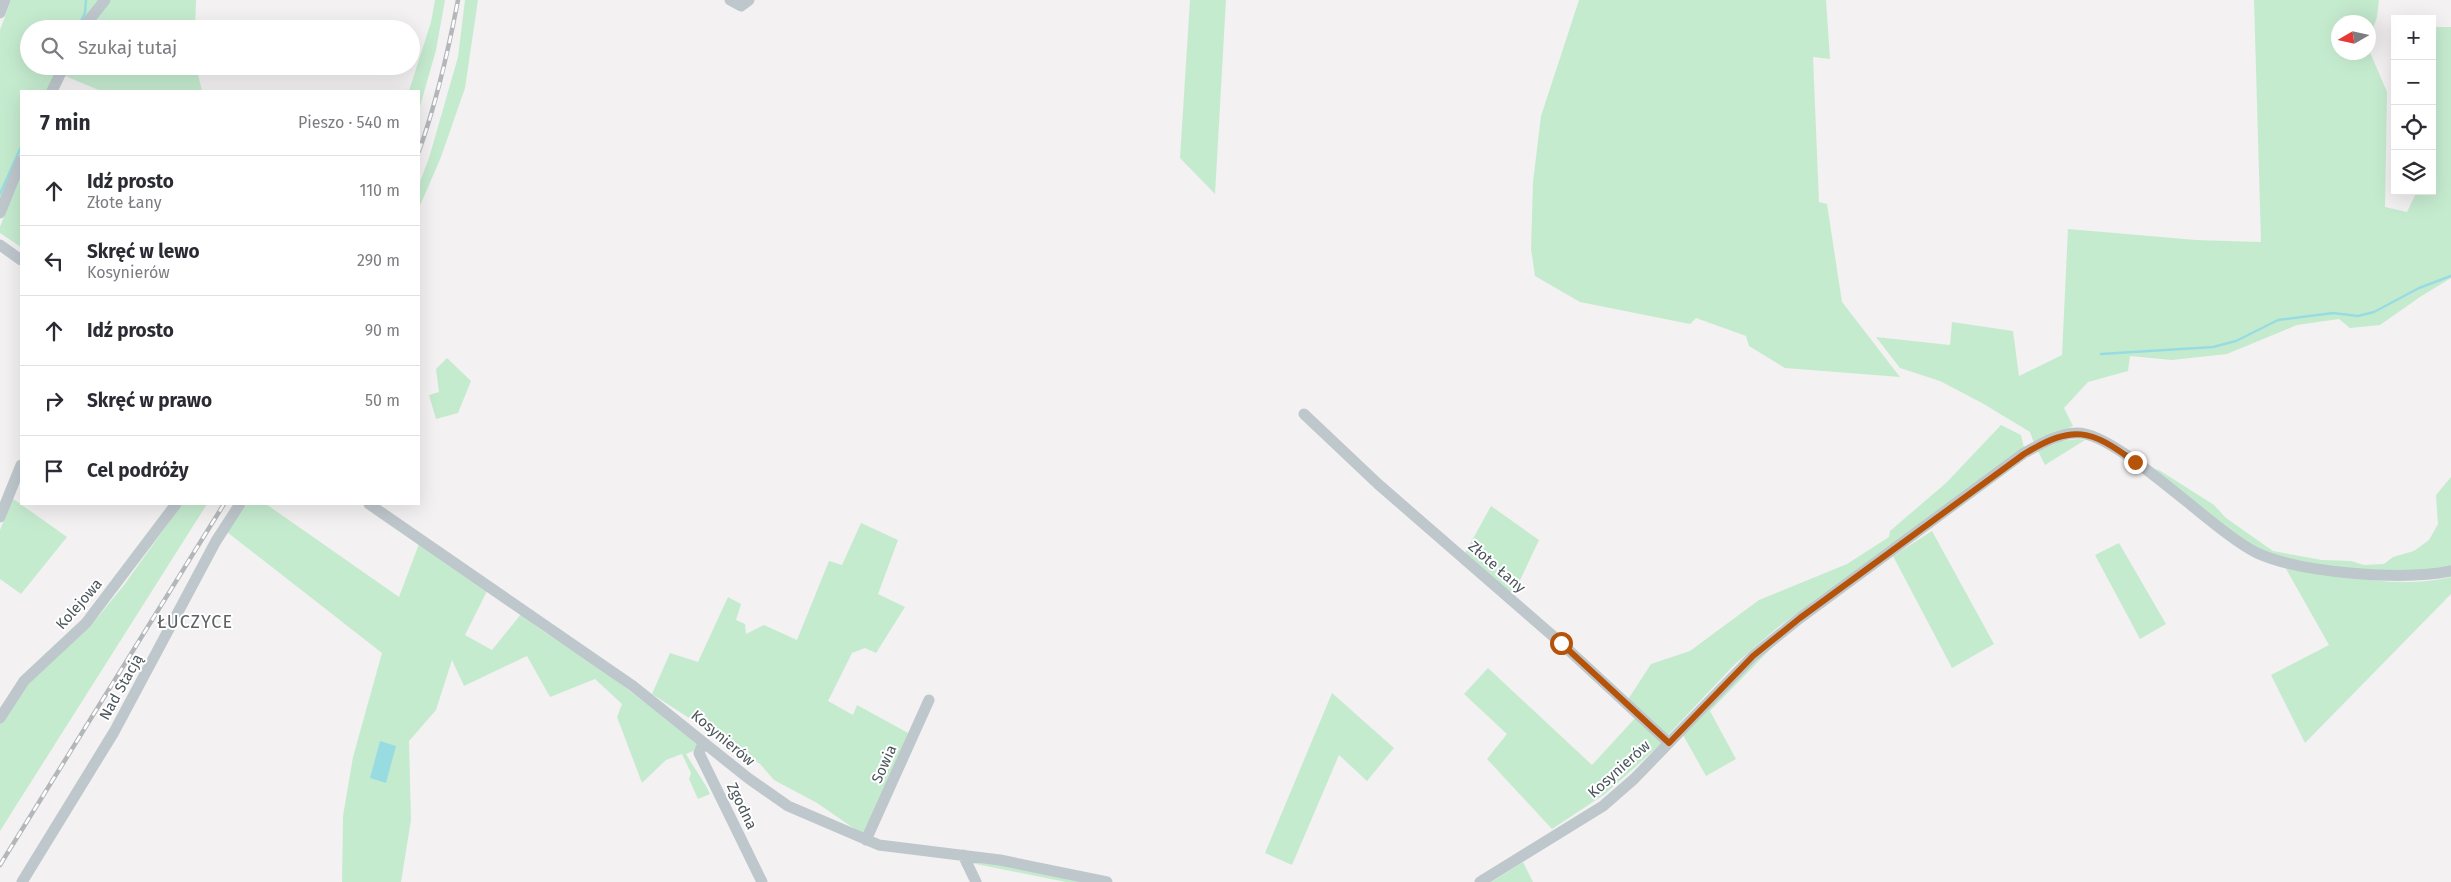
<!DOCTYPE html>
<html lang="pl">
<meta charset="utf-8">
<style>
:root{--surface:#fff;--page:#f7f7f7;--text:#2b2b33;--muted:#7c7c81;--line:#e1e1e2}
body{margin:0;font-family:"Fira Sans",sans-serif;background:var(--page);color:var(--text)}
.controls{position:absolute;right:15px;top:15px;display:grid;overflow:hidden;border-radius:0px;box-shadow:0 5px 20px #0002}
.controls button{width:45px;height:45px;display:grid;place-items:center;padding:0;border:0;border-bottom:1px solid var(--line);background:var(--surface);color:var(--text);font:25px sans-serif}
.compass{position:absolute;left:2331px;top:15px;width:45px;height:45px;border-radius:50%;background:var(--surface);box-shadow:0 5px 20px #0002;rotate:261deg}
.stop{position:absolute;width:15px;height:15px;margin:-11px;border:4px solid #b45309;border-radius:50%;background:#fff}
.stop.end{background:#b45309;border-color:#fff;box-shadow:0 1px 5px #0008}
.list{margin:0;padding:0;list-style:none}
h2{display:flex;justify-content:space-between;align-items:center;height:65px;margin:0;padding:0 20px;font-size:21px}
h2 small{font-size:16px;font-weight:400;color:var(--muted)}
.list li{display:grid;grid-template-columns:32px 1fr auto;gap:15px;align-items:center;box-sizing:border-box;height:70px;padding:0 20px;border-top:1px solid var(--line)}
.list b{display:block;font-size:19px;white-space:nowrap}
.list p{margin:0;font-size:16px;white-space:nowrap;color:var(--muted)}
.list em{font-size:16px;font-style:normal;color:var(--muted)}
.icon{flex:none;width:28px;height:28px;fill:none;stroke:currentColor;stroke-width:2;stroke-linecap:round;stroke-linejoin:round}
.map{position:relative;flex:none;width:2451px;height:882px;overflow:hidden}
.search{position:absolute;background:var(--surface);box-shadow:0 5px 20px #0002;left:20px;top:20px;width:400px;height:55px;display:flex;align-items:center;gap:12px;box-sizing:border-box;padding:0 18px;border-radius:28px;color:var(--muted);font-size:19px}
.panel{position:absolute;background:var(--surface);box-shadow:0 5px 20px #0002;left:20px;top:90px;width:400px;height:415px;border-radius:0px}
.map>svg:first-child{display:block}
.green{fill:#c5ebcf}
.water{fill:#98dce2}
.lines{fill:none;stroke-linecap:round;stroke-linejoin:round}
.stream{stroke:#98dce2;stroke-width:2.5}
.minor{stroke:#bec7cc;stroke-width:11}
.rail-casing{stroke:#b4b7ba;stroke-width:4.5}
.rail{stroke:#fff;stroke-width:2.5;stroke-dasharray:8;stroke-linecap:butt}
.route{stroke:#b45309;stroke-width:6}
.labels{text-anchor:middle;stroke-width:4;stroke-linejoin:round;paint-order:stroke}
.street-label{font-size:15px;fill:#4b565c;stroke:#fff}
.quarter-label{font-size:18px;letter-spacing:1px;fill:#5e6265;stroke:#fff}
</style>
<div class="map">
<svg width="2451" height="882" viewBox="0 0 2451 882">
<rect width="100%" height="100%" fill="#f3f1f1"/>
<path class="green" d="M11,0H101L79,29H58L46,23L43,29H29V66H61L50,91H21V156L0,205V30Z
M109,0H196L195,29H86Z
M435,0H445L436,50L419,110V91H409L431,22Z
M465,0H478L465,88L441,157L419,208V184L429,158L458,57Z
M1190,0H1226L1215,194L1180,158Z
M1579,0H1826L1830,59L1813,57L1819,202L1827,204L1842,302L1900,377L1785,368L1749,346L1746,336L1696,318L1690,324L1580,302L1535,276L1531,249L1533,182L1541,116Z
M2254,0H2379L2377,17L2369,40L2368,22H2338V52H2368L2369,50L2387,92L2385,207L2407,212L2417,191H2432V186L2436,185L2434,27H2451V278L2420,297L2380,325L2350,328L2339,319L2297,325L2227,354L2172,360L2130,356L2128,371L2088,382L2064,408L2073,426L2034,443L2030,432L1982,403L1940,381L1900,368L1876,337L1950,345L1952,322L2013,331L2019,376L2062,355L2068,229L2196,240L2261,242Z
M67,66H196L202,91H101L63,75Z
M21,171V247L0,233V227Z
M447,358L471,381L458,413L436,419L429,395L439,392L436,369Z
M2001,425L2021,435L2024,448L1952,503L1777,628L1735,664L1666,737L1627,701L1651,664L1690,651L1759,600L1847,564L1889,537L1890,531L1946,483Z
M2078,439L2085,440L2045,465L2038,451L2061,441Z
M2153,469L2159,470L2214,505L2226,518L2273,551L2322,560L2351,561L2364,565L2384,564L2393,557L2414,551L2429,540L2438,524L2436,495L2451,477V567C2401,574 2317,571 2270,553C2231,539 2185,495 2153,469Z
M12,498L67,537L21,594L0,579V530Z
M182,504H207L0,831V723L23,689L97,618L124,585Z
M247,504H266L399,597L419,544L487,591L465,635L492,650L521,614L540,629L602,670L695,740L698,749L686,754C694,768 703,779 710,794L698,799L689,779L691,773L682,754L666,760L642,783L617,717L622,704L595,679L550,697L527,656L464,686L452,660L436,710L409,741L411,820L401,882H342L343,816L353,757L382,653L227,532Z
M1491,506L1539,540L1513,595L1464,555Z
M861,523L898,540L878,594L905,607L876,653L865,648L852,653L828,701L853,715L857,705L910,734L865,836L817,803L774,780L760,764L652,694L670,653L698,662L728,597L741,604L736,620L745,624L746,634L764,625L797,640L829,561L842,565Z
M1932,531L1994,644L1952,668L1893,556Z
M2119,543L2166,624L2140,639L2095,555Z
M2285,567C2338,574 2398,590 2451,577V594L2305,743L2271,675L2329,645Z
M1789,630L1710,711L1736,759L1706,776L1683,735L1731,682Z
M1488,668L1592,765L1636,717L1662,743L1605,794L1552,829L1487,759L1507,734L1464,694Z
M1332,693L1394,748L1367,781L1339,755L1292,865L1265,853Z
M967,858L1083,882H1066L971,863Z
M1523,862L1533,882H1491Z"/>
<path class="water" d="M380,741L396,746L386,783L370,778Z"/>
<g class="lines">
<path class="stream" d="M79,25L85,13L86,0
M0,194L21,147
M2101,354L2213,347L2236,341L2278,320L2333,313L2358,316L2374,312L2419,288L2451,276"/>
<path class="minor" d="M730,0L741,6L749,0
M0,13L5,0
M82,29L105,0
M52,91L64,66
M0,213L21,161
M0,245L21,260
M1304,414L1378,484L1561,643L1669,743
M369,504L633,686L748,778L788,806L879,845L1000,860L1107,882
M0,517L21,465
M0,718L24,681L86,623L176,504
M703,743L699,753L762,882
M866,840L929,700
M963,855L976,882
M22,882L114,732L216,541L240,504
M1480,882L1603,806L1634,779L1753,656L1800,618L2024,453C2041,444 2057,434 2076,433C2116,430 2213,532 2257,553C2301,573 2404,581 2451,571"/>
<g class="rail-casing">
<path id="rail" d="M419,151C437,101 448,52 458,0
M0,865L224,504"/>
</g>
<use href="#rail" class="rail"/>
</g>
<g class="lines">
<path class="route" d="M1561,643L1669,743L1753,656L1800,618L2024,454C2074,424 2090,429 2135,462"/>
</g>
<g class="labels">
<g class="street-label">
<text transform="translate(1497 567) rotate(41)" y="5">Złote Łany</text>
<text transform="translate(79 604) rotate(-49)" y="5">Kolejowa</text>
<text transform="translate(121 687) rotate(-61)" y="5">Nad Stacją</text>
<text transform="translate(723 738) rotate(40)" y="5">Kosynierów</text>
<text transform="translate(884 764) rotate(-66)" y="5">Sowia</text>
<text transform="translate(1619 769) rotate(-42)" y="5">Kosynierów</text>
<text transform="translate(742 806) rotate(64)" y="5">Zgodna</text>
</g>
<g class="quarter-label">
<text x="195" y="628">ŁUCZYCE</text>
</g>
</g>
</svg>
<div class="controls">
<button>+</button>
<button>−</button>
<button><svg class="icon" aria-label="locate" viewBox="0 0 24 24"><circle cx="12" cy="12" r="6"/><path d="M12 2v4M12 18v4M2 12h4M18 12h4"/></svg></button>
<button><svg class="icon" aria-label="layers" viewBox="0 0 24 24"><path d="M12 4l9 5-9 5-9-5zM3 14l9 5 9-5"/></svg></button>
</div>
<svg class="compass" viewBox="-18 -18 36 36"><path d="M0-13l5 13h-10z" fill="#e53935"/><path d="M0 13l5-13h-10z" fill="#7c7c81"/></svg>
<div class="stop" style="left:1561px;top:643px"></div>
<div class="stop end" style="left:2135px;top:462px"></div>
<div class="search"><svg class="icon" aria-label="search" viewBox="0 0 24 24"><circle cx="10" cy="10" r="6"/><path d="M15 15l6 6"/></svg>Szukaj tutaj</div>
<section class="panel">
<h2>7 min<small>Pieszo · 540 m</small></h2>
<ul class="list">
<li><svg class="icon" aria-label="ahead" viewBox="0 0 24 24"><path d="M12 20V5M6 11l6-6 6 6"/></svg><div><b>Idź prosto</b><p>Złote Łany</p></div><em>110 m</em></li>
<li><svg class="icon" aria-label="left" viewBox="0 0 24 24"><path d="M17 20v-9H6M10 6l-5 5 5 5"/></svg><div><b>Skręć w lewo</b><p>Kosynierów</p></div><em>290 m</em></li>
<li><svg class="icon" aria-label="ahead" viewBox="0 0 24 24"><path d="M12 20V5M6 11l6-6 6 6"/></svg><div><b>Idź prosto</b></div><em>90 m</em></li>
<li><svg class="icon" aria-label="right" viewBox="0 0 24 24"><path d="M7 20v-9h11M14 6l5 5-5 5"/></svg><div><b>Skręć w prawo</b></div><em>50 m</em></li>
<li><svg class="icon" aria-label="arrive" viewBox="0 0 24 24"><path d="M6 21V4h12l-3 4 3 4H6"/></svg><div><b>Cel podróży</b></div></li>
</ul>
</section>
</div>
